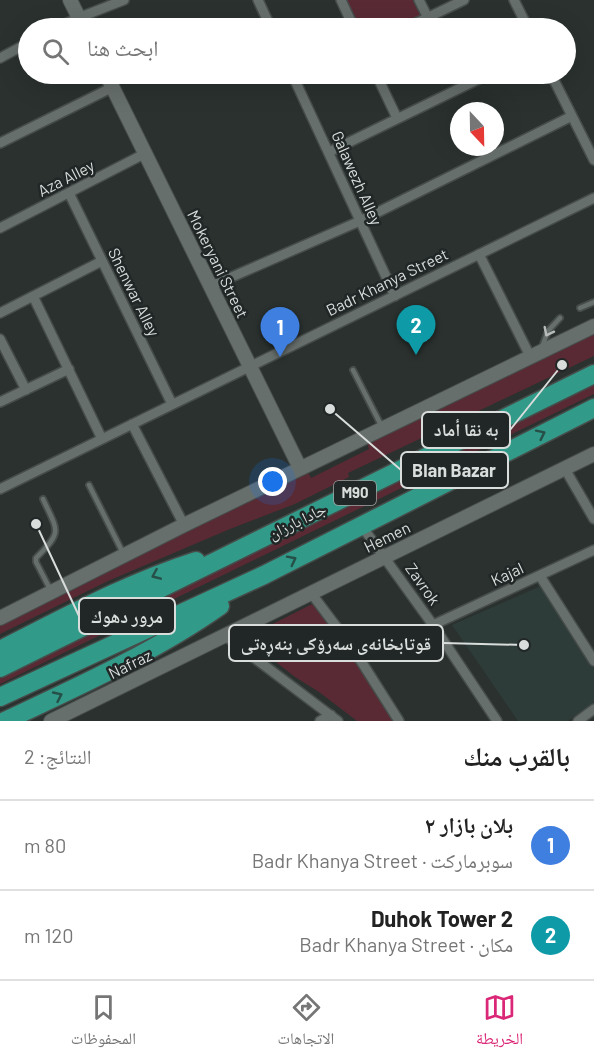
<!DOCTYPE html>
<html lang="ar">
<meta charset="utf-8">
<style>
:root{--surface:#fff;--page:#f2f2f2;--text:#222;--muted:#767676;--line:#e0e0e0;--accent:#db2777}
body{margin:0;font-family:Barlow,"Noto Naskh Arabic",sans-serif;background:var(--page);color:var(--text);direction:rtl}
.compass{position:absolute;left:450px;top:102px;width:54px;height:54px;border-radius:50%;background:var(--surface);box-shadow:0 6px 24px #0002;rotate:158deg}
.you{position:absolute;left:273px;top:482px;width:21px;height:21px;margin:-15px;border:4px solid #fff;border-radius:50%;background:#1a73e8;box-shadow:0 0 0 9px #1a73e833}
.badge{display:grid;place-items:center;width:39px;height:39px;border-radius:50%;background:var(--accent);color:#fff;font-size:20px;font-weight:700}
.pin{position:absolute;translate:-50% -50px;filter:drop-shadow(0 2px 3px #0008)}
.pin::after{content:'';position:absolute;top:32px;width:21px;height:18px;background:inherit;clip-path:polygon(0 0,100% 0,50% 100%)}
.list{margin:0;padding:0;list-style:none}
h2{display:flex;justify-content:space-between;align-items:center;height:78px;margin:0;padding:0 24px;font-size:26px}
h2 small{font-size:20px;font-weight:400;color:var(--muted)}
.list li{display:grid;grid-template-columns:39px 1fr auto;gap:18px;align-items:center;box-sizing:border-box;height:90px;padding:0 24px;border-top:2px solid var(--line)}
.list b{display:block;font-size:22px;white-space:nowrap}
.list p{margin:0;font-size:20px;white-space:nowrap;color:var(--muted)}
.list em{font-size:20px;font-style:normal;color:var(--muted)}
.icon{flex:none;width:33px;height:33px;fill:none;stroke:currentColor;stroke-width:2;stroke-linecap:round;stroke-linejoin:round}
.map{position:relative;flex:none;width:594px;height:721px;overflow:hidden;direction:ltr}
.search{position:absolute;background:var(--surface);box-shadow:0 6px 24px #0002;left:18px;right:18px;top:18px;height:66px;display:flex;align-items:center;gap:15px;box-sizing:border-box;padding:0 21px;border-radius:33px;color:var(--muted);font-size:22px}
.sheet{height:258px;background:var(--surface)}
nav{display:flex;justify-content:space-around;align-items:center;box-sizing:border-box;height:84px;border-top:2px solid var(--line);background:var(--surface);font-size:16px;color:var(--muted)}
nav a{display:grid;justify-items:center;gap:3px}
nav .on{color:var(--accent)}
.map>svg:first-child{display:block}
.built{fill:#2e3c39}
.green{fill:#592a34}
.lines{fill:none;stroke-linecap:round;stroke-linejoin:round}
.lane-casing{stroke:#464c4a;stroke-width:8}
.street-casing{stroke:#464c4a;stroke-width:12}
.secondary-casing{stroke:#464c4a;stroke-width:16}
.highway-casing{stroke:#464c4a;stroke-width:21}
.lane{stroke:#676f6d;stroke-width:4.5}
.street{stroke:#676f6d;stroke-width:9}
.secondary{stroke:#676f6d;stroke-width:14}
.highway{stroke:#329a88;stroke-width:18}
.oneway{stroke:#b7bcbb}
.oneway2{stroke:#264f48}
.labels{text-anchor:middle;stroke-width:5;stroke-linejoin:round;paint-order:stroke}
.shield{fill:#202726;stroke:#a2a6a5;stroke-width:1.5}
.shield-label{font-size:15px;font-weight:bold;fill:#d9dddc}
.street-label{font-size:16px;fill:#d9dddc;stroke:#202726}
.leader{fill:none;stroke:#d9dddc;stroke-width:2}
.callout-dot{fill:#d9dddc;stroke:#202726;stroke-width:2}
.callout{fill:#202726;stroke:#d9dddc;stroke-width:2}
.callout-label{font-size:18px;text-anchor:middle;font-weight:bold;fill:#d9dddc}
</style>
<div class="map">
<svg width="594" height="721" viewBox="0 0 594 721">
<rect width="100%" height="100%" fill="#2a312f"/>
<path class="built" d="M543,585L594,666V702L568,721H518L452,625Z"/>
<path class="green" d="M346,0H416L424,17L400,28H360Z
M594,329V356L348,473L349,477L295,504L230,529L108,581L0,634V623L307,470L311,478L369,449L366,440Z
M594,383V394L0,684V676Z
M312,604L353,653L396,721H357L319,692L295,677L254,645L247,637Z"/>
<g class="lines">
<g class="lane-casing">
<path id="lane" d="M580,308L594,302
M542,347L548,331L560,318
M353,370L382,427
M89,485L123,553
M43,499C58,532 63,531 36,558V562L50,589"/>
</g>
<g class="street-casing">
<path id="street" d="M258,0L271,28
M341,0L354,28
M419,0L428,18
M514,0L528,28
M57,28L78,18L124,0
M406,28L464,0
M0,58L28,43
M292,74L395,296
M376,74L397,118
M551,74L594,160
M0,143L113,87
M329,152L489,74
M69,193L172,404
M0,228L146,153
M479,254L530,356
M211,286L360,221L572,116
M33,296L102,439
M0,313L102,261
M0,339L26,390
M0,402L69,369
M132,424L184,525
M565,469L594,519
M0,489L594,198
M361,525L433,625L497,721
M540,576L594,661
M311,593L354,650L399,721
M433,625L594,550
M224,635L338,721
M320,721L331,715
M578,721L594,709"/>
</g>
<g class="secondary-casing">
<path id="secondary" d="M70,0L84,28
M106,74L300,468
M0,618L184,525L594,326
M51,721L594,454"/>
</g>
<g class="highway-casing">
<path id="highway" d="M0,650C64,618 127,583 196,561
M0,668L594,374
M0,697L264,575L594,408
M5,721C77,687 155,652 220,606"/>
</g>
<use href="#lane" class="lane"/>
<use href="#street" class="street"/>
<use href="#secondary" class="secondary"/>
<use href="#highway" class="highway"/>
</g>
<defs><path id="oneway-chevron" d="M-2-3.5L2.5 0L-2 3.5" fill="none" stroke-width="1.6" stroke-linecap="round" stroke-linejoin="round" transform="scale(1.5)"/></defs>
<use class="oneway" href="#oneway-chevron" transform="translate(548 332) rotate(117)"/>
<g class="oneway2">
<use href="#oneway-chevron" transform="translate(541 434) rotate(-26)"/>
<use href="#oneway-chevron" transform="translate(292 560) rotate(-27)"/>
<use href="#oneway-chevron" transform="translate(156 575) rotate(157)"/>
<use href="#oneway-chevron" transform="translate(58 696) rotate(-25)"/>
</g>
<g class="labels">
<rect class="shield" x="334" y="481" width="42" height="24" rx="4.5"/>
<g class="shield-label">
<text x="355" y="498">M90</text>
</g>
<g class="street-label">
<text transform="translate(66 178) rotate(-27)" y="6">Aza Alley</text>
<text transform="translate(357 178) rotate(66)" y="6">Galawezh Alley</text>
<text transform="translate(218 264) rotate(64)" y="6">Mokeryani Street</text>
<text transform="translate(387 282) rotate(-26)" y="6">Badr Khanya Street</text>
<text transform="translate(134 292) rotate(64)" y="6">Shenwar Alley</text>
<text transform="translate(297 521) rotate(-26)" y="6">جادا بارزان</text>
<text transform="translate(387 537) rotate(-26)" y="6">Hemen</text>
<text transform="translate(507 574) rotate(-25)" y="6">Kajal</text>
<text transform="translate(423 584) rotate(55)" y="6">Zavrok</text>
<text transform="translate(130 664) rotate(-26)" y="6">Nafraz</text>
</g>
</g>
<path class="leader" d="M562 365L510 430M330 409L401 470M36 524L79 616M524 645L443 643"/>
<g class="callout-dot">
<circle cx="562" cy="365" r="6"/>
<circle cx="330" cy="409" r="6"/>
<circle cx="36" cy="524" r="6"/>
<circle cx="524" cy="645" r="6"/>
</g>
<g class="callout">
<rect x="422" y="412" width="88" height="36" rx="6"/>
<rect x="401" y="452" width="107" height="36" rx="6"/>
<rect x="79" y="598" width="96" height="36" rx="6"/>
<rect x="229" y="625" width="214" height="36" rx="6"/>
</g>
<g class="callout-label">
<text x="466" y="436">به نقا أماد</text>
<text x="454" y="477">Blan Bazar</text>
<text x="127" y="623">مرور دهوك</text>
<text x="336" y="650">قوتابخانەی سەرۆکی بنەڕەتی</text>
</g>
</svg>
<svg class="compass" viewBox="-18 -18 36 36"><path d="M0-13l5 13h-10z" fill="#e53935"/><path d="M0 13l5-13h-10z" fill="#767676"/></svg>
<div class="you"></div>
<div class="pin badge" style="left:280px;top:357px;background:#3f7fe0">1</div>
<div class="pin badge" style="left:416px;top:355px;background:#0f9aa8">2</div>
<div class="search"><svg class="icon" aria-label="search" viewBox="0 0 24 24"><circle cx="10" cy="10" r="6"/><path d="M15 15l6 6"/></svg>ابحث هنا</div>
</div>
<section class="sheet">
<h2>بالقرب منك<small>النتائج: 2</small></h2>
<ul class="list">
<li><span class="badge" style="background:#3f7fe0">1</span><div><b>بلان بازار ٢</b><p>سوبرماركت · Badr Khanya Street</p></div><em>80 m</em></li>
<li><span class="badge" style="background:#0f9aa8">2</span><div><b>Duhok Tower 2</b><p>مكان · Badr Khanya Street</p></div><em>120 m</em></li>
</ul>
</section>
<nav>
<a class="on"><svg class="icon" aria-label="map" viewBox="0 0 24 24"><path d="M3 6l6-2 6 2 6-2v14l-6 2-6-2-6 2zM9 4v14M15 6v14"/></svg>الخريطة</a>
<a><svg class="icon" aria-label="directions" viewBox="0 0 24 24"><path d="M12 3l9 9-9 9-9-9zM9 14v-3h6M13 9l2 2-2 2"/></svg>الاتجاهات</a>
<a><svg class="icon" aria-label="saved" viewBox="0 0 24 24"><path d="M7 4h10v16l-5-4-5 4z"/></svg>المحفوظات</a>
</nav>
